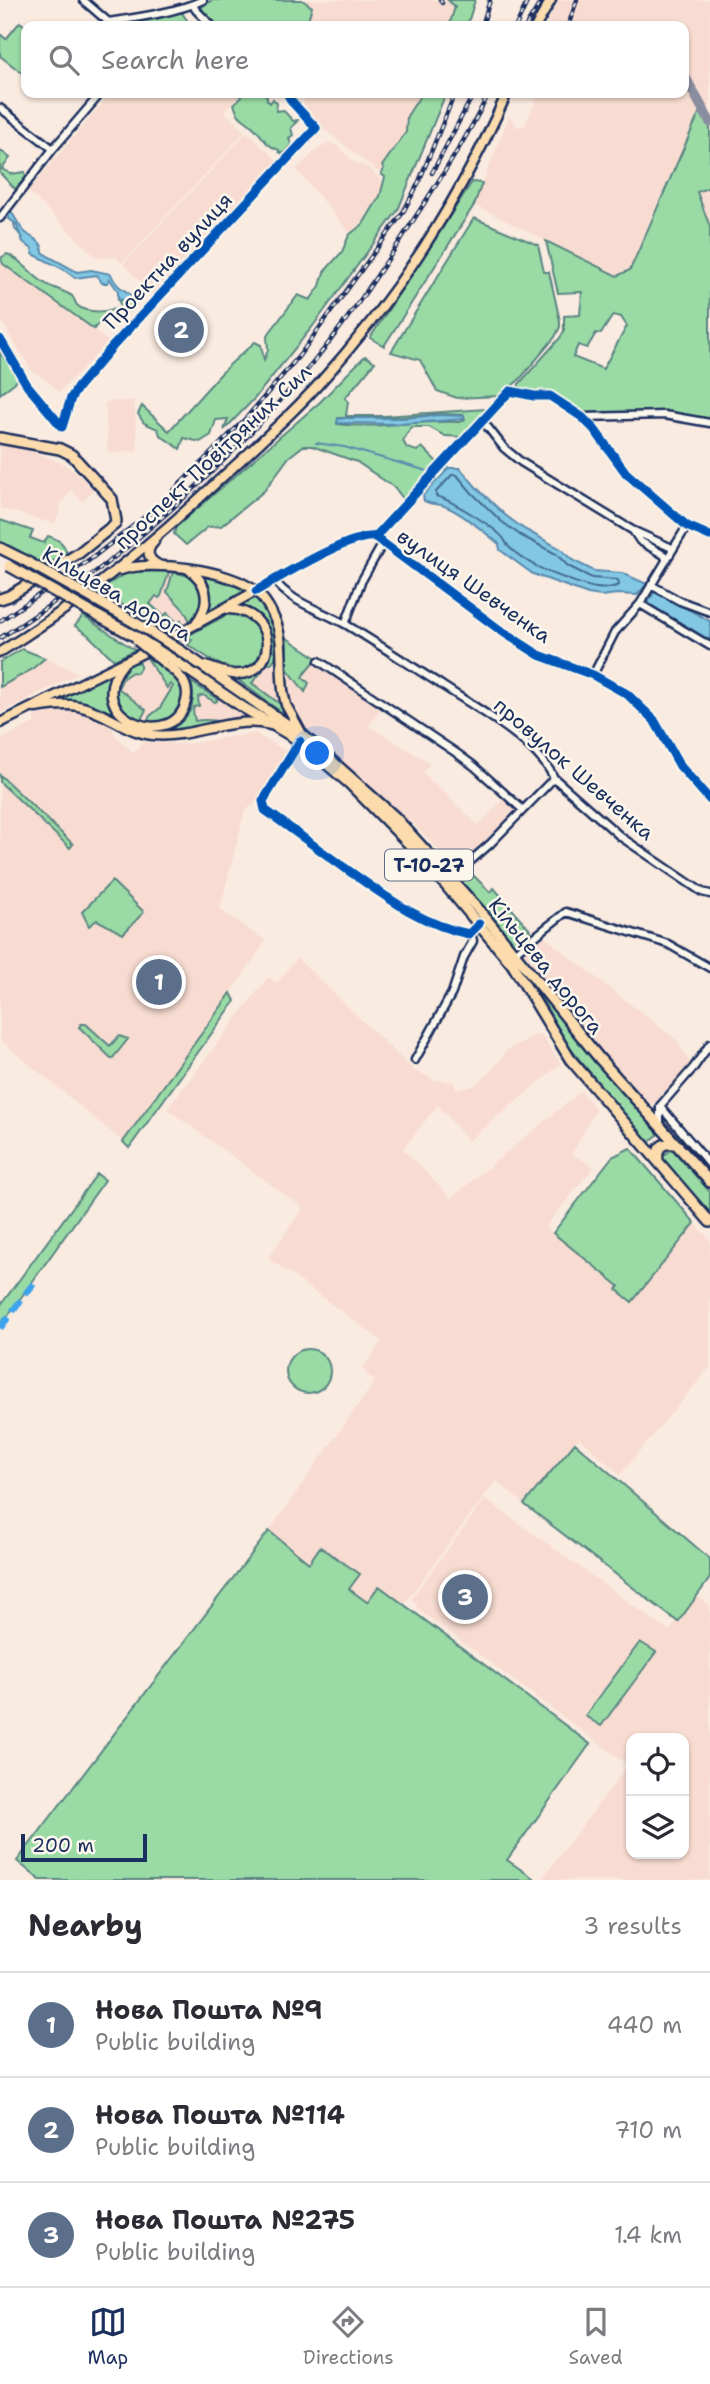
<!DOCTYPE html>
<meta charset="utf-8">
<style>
:root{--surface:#fff;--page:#f7f7f7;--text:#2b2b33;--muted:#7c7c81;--line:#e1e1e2;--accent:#1b2f5e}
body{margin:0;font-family:"Shantell Sans",sans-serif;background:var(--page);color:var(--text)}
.controls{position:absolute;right:21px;bottom:21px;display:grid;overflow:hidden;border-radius:14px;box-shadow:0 2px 5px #0004}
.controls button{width:63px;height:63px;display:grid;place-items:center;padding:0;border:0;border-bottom:2px solid var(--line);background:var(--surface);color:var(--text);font:35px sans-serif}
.scale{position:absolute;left:21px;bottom:18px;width:126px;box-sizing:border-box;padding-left:7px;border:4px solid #1b2f5e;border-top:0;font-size:19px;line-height:24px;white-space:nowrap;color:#1b2f5e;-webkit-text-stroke:5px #fbf7ec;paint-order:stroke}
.you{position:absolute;left:318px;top:754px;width:24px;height:24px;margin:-18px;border:5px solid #fff;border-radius:50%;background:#1a73e8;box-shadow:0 0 0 10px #1a73e833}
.badge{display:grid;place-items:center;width:46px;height:46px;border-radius:50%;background:var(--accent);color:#fff;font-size:23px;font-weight:700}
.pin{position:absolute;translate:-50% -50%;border:4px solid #fff;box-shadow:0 2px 7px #0006}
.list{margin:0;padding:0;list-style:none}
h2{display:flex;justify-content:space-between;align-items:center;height:91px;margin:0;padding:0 28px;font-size:30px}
h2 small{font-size:23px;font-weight:400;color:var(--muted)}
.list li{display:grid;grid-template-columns:46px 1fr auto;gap:21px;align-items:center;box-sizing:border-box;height:105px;padding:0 28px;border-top:2px solid var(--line)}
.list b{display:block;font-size:26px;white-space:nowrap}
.list p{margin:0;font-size:23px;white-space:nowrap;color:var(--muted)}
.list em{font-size:23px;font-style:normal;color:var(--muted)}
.icon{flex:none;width:38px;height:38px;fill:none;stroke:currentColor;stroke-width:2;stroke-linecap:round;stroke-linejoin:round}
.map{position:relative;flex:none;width:710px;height:1880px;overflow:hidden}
.search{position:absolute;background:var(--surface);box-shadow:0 2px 5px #0004;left:21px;right:21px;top:21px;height:77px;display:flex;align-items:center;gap:18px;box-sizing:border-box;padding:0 24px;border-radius:14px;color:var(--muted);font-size:26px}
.sheet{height:406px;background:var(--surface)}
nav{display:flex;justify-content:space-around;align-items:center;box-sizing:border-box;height:98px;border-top:2px solid var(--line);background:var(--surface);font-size:19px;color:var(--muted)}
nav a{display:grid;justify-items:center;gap:4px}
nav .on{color:var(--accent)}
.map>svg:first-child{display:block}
.built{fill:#f8dcd1;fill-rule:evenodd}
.green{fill:#9adba5;stroke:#5a8582;stroke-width:2;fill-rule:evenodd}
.water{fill:#82c7e3;stroke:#598aae;stroke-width:2}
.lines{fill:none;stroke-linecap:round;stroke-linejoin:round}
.shore{stroke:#446c93;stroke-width:2}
.stream{stroke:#598aae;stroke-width:2}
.taxiway{stroke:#8a8d9f;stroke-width:10}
.minor-casing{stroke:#1b2f5e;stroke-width:11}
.major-casing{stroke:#1b2f5e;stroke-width:13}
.highway-casing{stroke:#1b2f5e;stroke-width:14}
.minor{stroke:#fbf7ec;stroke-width:6}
.major{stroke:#fcdcac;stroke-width:8}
.highway{stroke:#fcdcac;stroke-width:9}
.rail-casing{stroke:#1b2f5e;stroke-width:4.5}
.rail{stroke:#fbf7ec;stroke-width:2;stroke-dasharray:5;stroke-linecap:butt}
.major-bridge-casing{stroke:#1b2f5e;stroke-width:13;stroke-linecap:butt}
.highway-bridge-casing{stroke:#1b2f5e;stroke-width:14;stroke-linecap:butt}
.major-bridge{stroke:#fcdcac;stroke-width:8}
.highway-bridge{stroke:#fcdcac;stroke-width:9}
.quiet{stroke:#3da3ed;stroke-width:7;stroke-dasharray:14 7;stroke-linecap:butt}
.cycleway-casing{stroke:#fbf7ec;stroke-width:13}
.cycleway{stroke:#0057b8;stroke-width:9}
.labels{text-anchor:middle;stroke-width:5;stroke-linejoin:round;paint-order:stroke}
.shield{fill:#fbf7ec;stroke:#5e6b89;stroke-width:2}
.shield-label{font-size:19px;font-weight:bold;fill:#1b2f5e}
.street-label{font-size:21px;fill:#1b2f5e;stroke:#fbf7ec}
</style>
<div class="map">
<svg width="710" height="1880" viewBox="0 0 710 1880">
<rect width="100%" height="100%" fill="#faebe0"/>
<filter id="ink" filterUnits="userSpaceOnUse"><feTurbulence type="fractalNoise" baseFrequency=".0143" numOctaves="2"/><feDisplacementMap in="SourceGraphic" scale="14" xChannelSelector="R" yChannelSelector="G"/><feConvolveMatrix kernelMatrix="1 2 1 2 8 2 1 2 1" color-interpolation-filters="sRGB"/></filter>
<g filter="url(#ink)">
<path class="built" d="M302,0H462L456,26H306L312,7Z
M559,0H710V420L664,412L589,415L576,411L552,392H535L600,373L627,326L630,271L617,276L474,205L509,116L517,127L525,125L539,93H684V26H545Z
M111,93H242L224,111L245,132L122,263L116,257L97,258L28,191Z
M299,93H431L385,175L377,171L320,126L301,105L305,99Z
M247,132L278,161L154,295L123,264Z
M330,142L337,146L354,162L369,168L383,183L380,195L362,222L350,233L296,169L318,149Z
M0,262L52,297L109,342L59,392L50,383L32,371L0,319Z
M134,400L138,451L108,453L105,402Z
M0,443L25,448L64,464L80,476L93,490L83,502L71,490L59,507L61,510L54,524L0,508Z
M167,570L197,578V618L177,630L144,603Z
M284,643L382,706L369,726L430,763L423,773L478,825L504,799L516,809L490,836L498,843L464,877L410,820H404L304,729L294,716L285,689Z
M148,657L175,673L169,721L139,722L115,700L121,673L132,664Z
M276,657L279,658L284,707L240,677L265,664L273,663Z
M45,658L79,673L0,713V687L31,670Z
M191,679L229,704L248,719L174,731L154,732L155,729L178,723L189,712L194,695ZM192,683L217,699L215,702L203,695L198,697L199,706L194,707L193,710L195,721L206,719L223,722L155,731V730L170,727L184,719L193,701Z
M74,709L112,726L115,735L133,753L143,742L185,744L255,733L291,754L262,798L245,811L220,909L266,941L231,993L123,1142L0,1040V740L34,723V717L62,710Z
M542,935L678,1041L691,1065L661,1102L653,1105L644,1100L519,954Z
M297,958L415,1071L435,1080L454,1082L456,1089L471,1087L490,1073L507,1050L538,1034L542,1035L561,1064L468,1141L438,1105L403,1149L451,1198L581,1091L596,1109L572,1154L594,1167L545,1227L619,1286L632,1302L695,1223L710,1240V1367L620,1475L579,1438L524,1504L496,1481L404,1604L379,1587L367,1602L349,1589L359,1574L320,1547L309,1563L269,1531L375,1381L362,1369L382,1341L268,1258L303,1208L167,1109L268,977L277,983Z
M485,1499L669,1631L697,1596L710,1606V1880H541L628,1765L416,1608L418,1604L411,1599ZM631,1738H684V1854H631Z"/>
<path class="green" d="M212,0H302L312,7L306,26H215L202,12V7Z
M448,0H475L467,26H449L455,7Z
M175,13H182L189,23L169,26H122C129,22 132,24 139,22C152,19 162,14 175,13Z
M20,22L26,27V76L0,56V34L6,39Z
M245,93H264L267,97V100L270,103L273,99L277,103L276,111L283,110L293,121L298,120L291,128L293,135L289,138L291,145L283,154L279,152V150C265,146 263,135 252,126C243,118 237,117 234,104Z
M422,93H446L398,210L313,326L254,399L224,430L228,419L216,420L211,435L200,442L184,438L180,449L160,435L158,429L144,423L138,414L142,406L169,431L226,368L255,342L261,345L264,360L268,350L267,336L298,295L310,300L320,286L324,272L342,252L349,235L363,224L380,196L385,177L381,174L384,169L382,166L406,132L407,116Z
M700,111L710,125V187L697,192L710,227V420L664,412L582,415L552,392L530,394L518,389L519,384L560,338L564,331V316L580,315L582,292L558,293L546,241L617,276L630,270ZM613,315L621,317L627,326L603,369L573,357L578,345L587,348L596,333L601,334Z
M0,150L10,158L2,169L11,174L25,172L26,178L15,189L0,173Z
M472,182L482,183L474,205L384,346L370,338Z
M474,218L538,245L544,272H549L560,321V327L555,337L520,379L500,396L457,398L437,391L420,360L391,352Z
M7,254C23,260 31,276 46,284C53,288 67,292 72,296C75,299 75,304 78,306C87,314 111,312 121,307L118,299L132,303L131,310C115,315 103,314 94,329L3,264L1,258Z
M0,352L19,379L0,394Z
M365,356L375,362L345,398L348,401L346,416H384L486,409L489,410L463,437L445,436L429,427H411L403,441L407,448L417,451L422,447L439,464L404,500L395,488L357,462L312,446H303L289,457L264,491L221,526L208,527L186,545L174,534L176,527L320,402ZM441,414L464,415L465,420L459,422C418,420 377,429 337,424L338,418H346L404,417Z
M0,520L33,531L30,538L44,543L48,536C61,540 65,544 68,558L50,569L0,542Z
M167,571L169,572L161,596L159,598L156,596L150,604L164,616L167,613L178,623L181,620L184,627L169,634L99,590L128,572Z
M173,572L196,578L204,599C201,607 199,619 190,621L184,610L167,592Z
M199,572L230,581L247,589V591L207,614C213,598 210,586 199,572Z
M257,595C270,613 288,642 271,664H265C276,645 273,622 252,610C248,608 241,607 237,605Z
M230,613L250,616C254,621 262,628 263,634C269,654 252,672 232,669C217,666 202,653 188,645L192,640L187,636Z
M83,616L135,650L114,660L87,634L75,626Z
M287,638L317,658L302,677L309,683L305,692L286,667Z
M22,649L45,658L31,670L0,687V662Z
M147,658C158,664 171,670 179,681C189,696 180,716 163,722C158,723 151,722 146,722L150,716L160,708L173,686L170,684L167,688Z
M134,662L140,663V668L137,673L132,672L123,678L118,688L146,710L141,719C130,721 123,710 115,704C113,685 116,671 134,662Z
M263,670L252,683L284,707L289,718L234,677L248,676Z
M110,673C108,681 107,688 108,696C116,743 208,741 191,682L217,699V701L215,702L203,695L198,697L199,706L194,707L193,710L195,721C204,719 214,720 224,722L174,731L145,730L55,702Z
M0,775L73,844L70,848L0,782Z
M470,872L490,892L494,888L531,931L525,938L513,948L459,882Z
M112,881L144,912L123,934L97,920L89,926L82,912Z
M536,989L595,1060L660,1133L648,1143L569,1047Z
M231,993L235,1001L129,1148L123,1142Z
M81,1024H86L110,1046L119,1036L128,1039L112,1059L79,1027Z
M630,1148L695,1223L632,1302L617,1290L619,1286L553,1233L612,1157Z
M672,1149L710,1192V1215L661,1158Z
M97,1174L105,1180L0,1327V1306Z
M286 1371a22 22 0 1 1 44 0a22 22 0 1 1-44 0Z
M575,1443L710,1559V1578L678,1622L524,1504Z
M269,1531L309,1563L320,1547L360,1574L349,1589L367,1602L379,1586L590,1744L507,1860L536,1880H40L17,1861Z
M640,1642L656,1652L601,1726L585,1716Z"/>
<path class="water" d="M10,209C14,216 18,224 23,230C30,239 42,238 43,252L46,255L77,272L91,270L111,274C118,293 132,289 135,303L118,299V291L109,278L107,283H102L97,275L75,278L63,269L33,254L32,249L23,242L16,224L9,219L8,211Z
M440,415L464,416V419L400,424L337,423L338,419L346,418H403Z
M449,468H460L477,488L505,515L524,529L561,549L572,560L594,571L622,573L647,584L637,595L617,594L601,596L588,594L533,574L500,550L499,544C486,533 457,509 441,505C434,503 431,505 424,501L423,495Z
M655,591L710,621V640L647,604Z"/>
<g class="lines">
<path class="shore" d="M457,475L472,493L501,521L520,535L556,554L568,566L592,578L618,580L619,585C603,592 589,587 572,581C550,573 528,565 510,548C507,546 506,542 504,539C495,527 451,500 436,496V492L452,475Z"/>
<path class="stream" d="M14,223L15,229L23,238
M316,443L344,447L431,472"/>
<path class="taxiway" d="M684,75L710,122"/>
<g class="minor-casing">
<path id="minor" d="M83,0L113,26
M193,5L196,10L212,26
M108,22C136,18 178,12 203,0
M0,108L53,149
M0,218L53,149L101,93
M0,339L27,385L62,427L71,398L78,387L113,346L316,128L292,102L287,93
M583,417L664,415L710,423
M482,420L504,448L521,462L632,530L672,548
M634,532L640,541L664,555L666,559
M375,537L510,391L534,396H550L582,417L594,429L626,473L687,526L710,536
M274,580C291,603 321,610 345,624C377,643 408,664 440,684C474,707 536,740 554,778L621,837L702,892L710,894
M651,585L680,601L710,612
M256,591C279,577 351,534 375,537L500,630L539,655L593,675L627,694L654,720L680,766L710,800
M640,604L710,646
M345,624L361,582L383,543
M319,661L455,752L474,766L523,810
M593,675L615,632L640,604L687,526
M300,741L263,801L265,810C292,829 318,849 345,868C383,895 422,925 469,934L479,924
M451,878L490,844L554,778
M513,954L566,912L668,944L710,968
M415,1060L452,993L464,957L473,941L471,932
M660,1106L710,1165
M660,1124V1106L694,1067L710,1044"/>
</g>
<g class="major-casing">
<path id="major" d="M536,26L551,0
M154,542C144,552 149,561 161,566
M188,569C209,583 211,604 196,623
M121,570C150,559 231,570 255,591C265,598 271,611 276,622C285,645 279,672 284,696L286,705L302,734
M0,652C79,604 150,545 217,482C251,451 286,420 317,386C395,300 460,199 507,93
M123,664C79,718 175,753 186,701C191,682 176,672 163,662
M206,666C215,669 224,673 233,674C279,678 279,610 228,609
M35,708C49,706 64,703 78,706C105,711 125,732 153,735C192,739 231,715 270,725
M0,723L149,650L256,591"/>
</g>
<g class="highway-casing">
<path id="highway" d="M0,438L60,449L72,455L112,499L116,521L115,524L79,553L9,596L0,599
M0,548L22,559
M101,603L151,632
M87,610L140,639
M181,651L304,736L395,817L480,911L599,1058L710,1182
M170,658L244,708L300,741L350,784L422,857L512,964L570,1059L710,1222
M658,1161C656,1146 664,1141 678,1145"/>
</g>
<use href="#minor" class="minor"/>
<use href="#major" class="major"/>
<use href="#highway" class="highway"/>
<g class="rail-casing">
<path id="rail" d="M440,0L442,3
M482,26L490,0
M516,26L528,0
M526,26L542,0
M568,26L577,0
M432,173L474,93
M0,621L87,562L156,508L247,417L299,356L402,214L418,184L455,93
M0,638C110,569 210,482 296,383C341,331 379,274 416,216C442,176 468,136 489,93"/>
</g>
<use href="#rail" class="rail"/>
<g class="major-bridge-casing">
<path id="major-bridge" d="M137,641L163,662"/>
</g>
<g class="highway-bridge-casing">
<path id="highway-bridge" d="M22,559L101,603
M9,566L87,610
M151,632L181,651
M140,639L170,658"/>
</g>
<use href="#major-bridge" class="major-bridge"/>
<use href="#highway-bridge" class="highway-bridge"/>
<path class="quiet" d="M0,1328L37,1279"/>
<g class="cycleway-casing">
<path id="cycleway" d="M0,339L27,385L62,427L71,398L78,387L113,346L316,128L292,102L287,93
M375,537L510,391L534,396H550L582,417L594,429L626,473L687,526L710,536
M256,591C279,577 351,534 375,537L500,630L539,655L593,675L627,694L654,720L680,766L710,800
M300,741L263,801L265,810C292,829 318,849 345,868C383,895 422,925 469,934L479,924"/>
</g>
<use href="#cycleway" class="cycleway"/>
</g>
</g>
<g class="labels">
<rect class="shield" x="385" y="849.5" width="88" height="31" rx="5"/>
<g class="shield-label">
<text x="429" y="872">Т-10-27</text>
</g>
<g class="street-label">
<text transform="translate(168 261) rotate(-47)" y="7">Проектна вулиця</text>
<text transform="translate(213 457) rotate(-43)" y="7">проспект Повітряних Сил</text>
<text transform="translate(474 586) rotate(35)" y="7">вулиця Шевченка</text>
<text transform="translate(117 594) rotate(30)" y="7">Кільцева дорога</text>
<text transform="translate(574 769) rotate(41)" y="7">провулок Шевченка</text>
<text transform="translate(546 966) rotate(51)" y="7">Кільцева дорога</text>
</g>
</g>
</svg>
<div class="controls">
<button><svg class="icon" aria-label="locate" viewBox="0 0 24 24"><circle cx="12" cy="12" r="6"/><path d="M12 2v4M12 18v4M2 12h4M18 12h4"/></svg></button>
<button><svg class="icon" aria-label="layers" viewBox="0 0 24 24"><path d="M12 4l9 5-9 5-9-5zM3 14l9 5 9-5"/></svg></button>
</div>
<div class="scale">200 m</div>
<div class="you"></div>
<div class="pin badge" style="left:159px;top:982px;background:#5c6f8a">1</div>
<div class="pin badge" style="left:181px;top:330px;background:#5c6f8a">2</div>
<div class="pin badge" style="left:465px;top:1597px;background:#5c6f8a">3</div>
<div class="search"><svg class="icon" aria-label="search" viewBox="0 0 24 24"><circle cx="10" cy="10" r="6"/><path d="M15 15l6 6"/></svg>Search here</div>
</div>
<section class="sheet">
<h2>Nearby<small>3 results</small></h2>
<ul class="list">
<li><span class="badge" style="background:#5c6f8a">1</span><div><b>Нова Пошта №9</b><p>Public building</p></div><em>440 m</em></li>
<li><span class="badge" style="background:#5c6f8a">2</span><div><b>Нова Пошта №114</b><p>Public building</p></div><em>710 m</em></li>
<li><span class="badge" style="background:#5c6f8a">3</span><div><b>Нова Пошта №275</b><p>Public building</p></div><em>1.4 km</em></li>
</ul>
</section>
<nav>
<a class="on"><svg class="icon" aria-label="map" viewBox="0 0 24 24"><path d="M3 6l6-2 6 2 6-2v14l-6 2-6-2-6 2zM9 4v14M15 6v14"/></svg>Map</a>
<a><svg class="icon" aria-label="directions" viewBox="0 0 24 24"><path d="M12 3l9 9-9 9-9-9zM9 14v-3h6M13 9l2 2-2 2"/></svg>Directions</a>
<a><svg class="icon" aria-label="saved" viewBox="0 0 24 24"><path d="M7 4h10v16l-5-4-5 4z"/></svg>Saved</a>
</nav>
